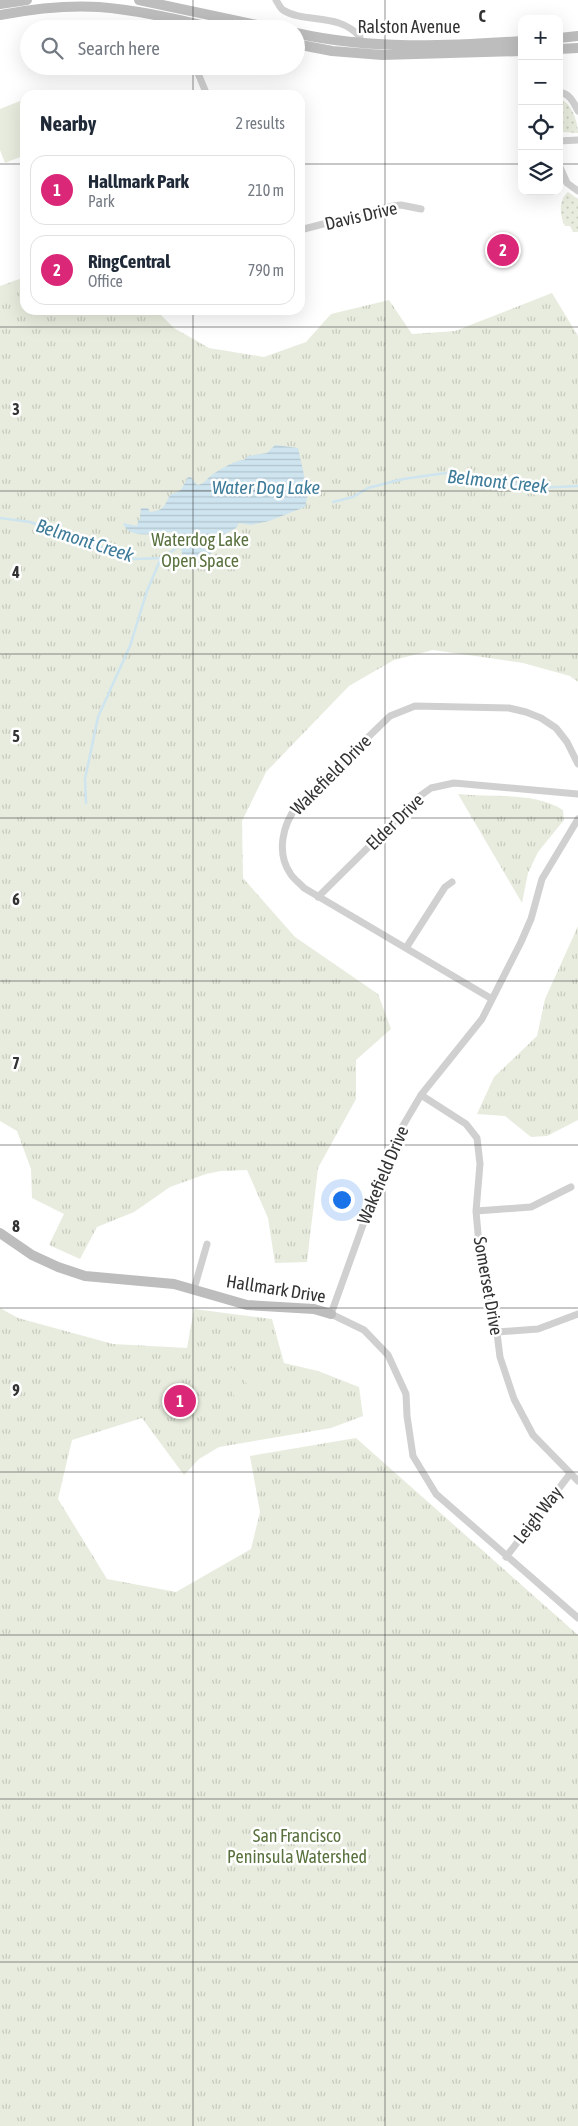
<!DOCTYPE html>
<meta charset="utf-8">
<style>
:root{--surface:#fff;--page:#f2f2f3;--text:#1f2937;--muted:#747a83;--line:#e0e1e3;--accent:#db2777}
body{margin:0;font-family:"Asap Condensed",sans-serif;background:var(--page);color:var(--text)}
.controls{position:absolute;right:15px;top:15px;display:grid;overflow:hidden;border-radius:10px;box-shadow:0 5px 20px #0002}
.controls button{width:45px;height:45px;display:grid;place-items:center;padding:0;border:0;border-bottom:1px solid var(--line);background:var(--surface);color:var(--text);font:25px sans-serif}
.you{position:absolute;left:341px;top:1199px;width:18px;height:18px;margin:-12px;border:4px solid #fff;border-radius:50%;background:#1a73e8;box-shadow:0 0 0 8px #1a73e833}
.badge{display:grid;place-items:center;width:32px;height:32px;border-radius:50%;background:var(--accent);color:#fff;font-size:16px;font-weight:700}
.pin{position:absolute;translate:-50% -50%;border:2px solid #fff;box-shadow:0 1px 5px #0006}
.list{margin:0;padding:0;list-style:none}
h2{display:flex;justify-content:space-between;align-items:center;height:65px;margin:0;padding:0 20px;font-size:21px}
h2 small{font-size:16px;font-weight:400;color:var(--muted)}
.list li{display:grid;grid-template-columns:32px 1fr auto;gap:15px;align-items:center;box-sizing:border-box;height:70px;margin:0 10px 10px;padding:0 10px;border:1px solid var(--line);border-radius:15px}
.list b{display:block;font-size:19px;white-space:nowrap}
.list p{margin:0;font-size:16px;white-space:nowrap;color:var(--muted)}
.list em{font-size:16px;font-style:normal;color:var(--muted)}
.icon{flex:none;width:28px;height:28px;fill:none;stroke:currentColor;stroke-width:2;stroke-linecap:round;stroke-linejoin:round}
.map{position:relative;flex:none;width:578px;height:2126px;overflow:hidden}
.search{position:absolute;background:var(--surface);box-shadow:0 5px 20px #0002;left:20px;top:20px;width:285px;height:55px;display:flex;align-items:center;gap:12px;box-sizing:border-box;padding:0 18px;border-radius:28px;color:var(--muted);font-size:19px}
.panel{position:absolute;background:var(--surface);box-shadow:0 5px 20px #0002;left:20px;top:90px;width:285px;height:225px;border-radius:15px}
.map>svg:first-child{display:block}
.grass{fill:url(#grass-dots)}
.park{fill:url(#park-tufts)}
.pitch{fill:#e7ecde}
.water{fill:url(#water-rules)}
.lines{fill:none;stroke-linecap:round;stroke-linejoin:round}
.stream{stroke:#cee4ef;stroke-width:2.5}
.street{stroke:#d0d0d0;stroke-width:7}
.secondary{stroke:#bdbdbd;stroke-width:10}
.grid{fill:none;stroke:#333;stroke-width:1;stroke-opacity:0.55}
.labels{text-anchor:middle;stroke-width:5;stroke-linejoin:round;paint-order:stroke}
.street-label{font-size:18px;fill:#333;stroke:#fff}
.park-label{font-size:18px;fill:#59713e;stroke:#fff}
.water-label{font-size:19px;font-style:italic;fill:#3d7b99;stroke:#fff}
.grid-label{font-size:16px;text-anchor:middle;font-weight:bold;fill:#333;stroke:#fff;stroke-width:5;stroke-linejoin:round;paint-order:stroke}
</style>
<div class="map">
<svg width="578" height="2126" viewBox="0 0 578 2126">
<defs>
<pattern id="grass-dots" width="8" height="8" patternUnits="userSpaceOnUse" patternTransform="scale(1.25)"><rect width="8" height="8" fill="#e7ecde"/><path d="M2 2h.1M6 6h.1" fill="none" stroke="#c7cbbf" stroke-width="1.8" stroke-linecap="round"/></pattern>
<pattern id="park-tufts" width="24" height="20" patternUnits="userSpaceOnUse" patternTransform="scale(1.25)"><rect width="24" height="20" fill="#e7ecde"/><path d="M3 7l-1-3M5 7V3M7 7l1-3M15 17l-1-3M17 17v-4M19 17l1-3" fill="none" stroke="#c7cbbf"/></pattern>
<pattern id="water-rules" width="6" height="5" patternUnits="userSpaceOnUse" patternTransform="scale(1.25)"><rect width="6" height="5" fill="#cee4ef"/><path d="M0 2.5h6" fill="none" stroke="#b1c4cd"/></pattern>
</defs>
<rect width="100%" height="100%" fill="#fff"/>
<path class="grass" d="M559,99C571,101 578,122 578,133L562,132L559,125Z
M568,192L578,199V232H573L570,226H565C560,217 558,200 568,192Z"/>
<path class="park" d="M25,277V310H156L174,328L209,348L264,357L306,342L331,314L389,300L412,334L455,331L552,293L578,336V682L570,676L523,663L433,650L394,660L349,686L266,772L242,821L243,878L295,937L378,994L391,1029L356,1060V1099L318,1168L307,1262L275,1263L268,1218L247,1170L221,1171L206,1174L170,1187L134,1212L97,1227L80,1259L49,1245L64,1214L32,1198L31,1169L17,1131L0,1121V286Z
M458,794C491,798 534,791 563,810L564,820L538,852L528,873L522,903Z
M578,926V1120L547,1136L531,1137L505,1116L477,1114L494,1077L537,1036L545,999Z
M0,1308L18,1318L113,1344L187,1348L194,1309L272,1319L284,1363L318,1371L359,1387L363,1416L331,1428L219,1447L199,1459L184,1475L142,1418L72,1440L58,1499L107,1579L176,1592L251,1549L260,1512L250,1456L356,1438L578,1635V2126H0Z"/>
<path class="pitch" d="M25,99V155L5,163L0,150V109Z
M246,1359L263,1383L251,1390L235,1366Z
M232,1368L249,1392L237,1400L221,1376Z"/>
<path class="water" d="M275,445L298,448L308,493L305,507L269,521L251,525L239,523L236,528L220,537L208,559L202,566L194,570C180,564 184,554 179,542C178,538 174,536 171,532C158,532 129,541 123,523L137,526L139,519H141L140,516L141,508H148L150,512C165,510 164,506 170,495L181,490L188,477H191L197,485C205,484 206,479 212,475C218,470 238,459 244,460L248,456L267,453Z"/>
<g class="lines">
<path class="stream" d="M333,502L353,497L368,488L403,479L453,472L538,488L578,486
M0,518L30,522L134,559L162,558L181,545
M86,803L85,779L98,717L130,646L147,591L161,558"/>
<path class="street" d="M276,0C278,3 280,8 283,10C305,24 339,12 360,37V44
M195,66L207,95
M559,92C570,94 573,101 578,111
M559,141L578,140
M559,165L567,183L578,191
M300,230L393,206L401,205L421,209
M578,819L542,879L531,919L521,942L482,1019L421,1095L401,1129L383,1169L331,1314L364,1330L388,1355L406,1394L407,1416L413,1456L436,1494L578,1618
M318,897L420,796L431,788L454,783L578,794
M406,948L445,887L452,882
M492,999L304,888C300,883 293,879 290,873C276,852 283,824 297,806L390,716L415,706L509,708L526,712L541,718L556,728L567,742L578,764
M421,1095L466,1124L477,1138L480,1164L476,1211L480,1256L495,1317L500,1357L514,1399L533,1435L578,1481
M476,1211L531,1207L571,1187
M194,1289L207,1244
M498,1332L538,1329L578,1314
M506,1557L570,1474"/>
<path class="secondary" d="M139,0L276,29
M0,4L27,0
M0,15C32,9 66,5 99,7C139,10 179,20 219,29
M296,33C371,50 446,46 522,41
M559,38L578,36
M296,44L332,51L382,55L522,51
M559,49L578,48
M0,1233L32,1255L58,1267L85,1276L174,1284L247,1305L314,1309L331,1314"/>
</g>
<path class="grid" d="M193,0V29M385,0V2126M193,66V95M0,164H25M300,164H522M559,164H578M193,310V2126M0,327H578M0,491H578M0,654H578M0,818H578M0,981H578M0,1145H578M0,1308H578M0,1472H578M0,1635H578M0,1799H578M0,1962H578"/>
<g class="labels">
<g class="street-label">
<text x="409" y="33">Ralston Avenue</text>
<text transform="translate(361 216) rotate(-13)" y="6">Davis Drive</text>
<text transform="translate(331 775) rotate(-45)" y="6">Wakefield Drive</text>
<text transform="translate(395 822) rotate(-44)" y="6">Elder Drive</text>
<text transform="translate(383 1175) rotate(-67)" y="6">Wakefield Drive</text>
<text transform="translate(488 1286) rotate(80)" y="6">Somerset Drive</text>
<text transform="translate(276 1289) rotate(9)" y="6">Hallmark Drive</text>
<text transform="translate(538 1515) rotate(-52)" y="6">Leigh Way</text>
</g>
<g class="park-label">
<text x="200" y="546">Waterdog Lake<tspan x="200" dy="21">Open Space</tspan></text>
<text x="297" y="1842">San Francisco<tspan x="297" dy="21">Peninsula Watershed</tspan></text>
</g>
<g class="water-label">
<text transform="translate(498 481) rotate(6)" y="7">Belmont Creek</text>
<text x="266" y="494">Water Dog Lake</text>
<text transform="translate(85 540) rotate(18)" y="7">Belmont Creek</text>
</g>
</g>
<g class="grid-label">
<text x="482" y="22">C</text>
<text x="16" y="415">3</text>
<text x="16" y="578">4</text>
<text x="16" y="742">5</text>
<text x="16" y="905">6</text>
<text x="16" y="1069">7</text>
<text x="16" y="1232">8</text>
<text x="16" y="1396">9</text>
</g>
</svg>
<div class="controls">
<button>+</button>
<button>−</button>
<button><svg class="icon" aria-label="locate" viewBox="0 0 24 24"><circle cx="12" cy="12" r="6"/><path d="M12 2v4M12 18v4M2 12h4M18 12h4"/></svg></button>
<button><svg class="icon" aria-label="layers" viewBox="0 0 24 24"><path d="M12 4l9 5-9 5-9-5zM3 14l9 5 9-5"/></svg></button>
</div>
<div class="you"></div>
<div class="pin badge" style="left:180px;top:1401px">1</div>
<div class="pin badge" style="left:503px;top:250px">2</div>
<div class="search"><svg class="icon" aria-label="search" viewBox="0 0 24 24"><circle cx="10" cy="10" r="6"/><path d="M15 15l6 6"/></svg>Search here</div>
<section class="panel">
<h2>Nearby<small>2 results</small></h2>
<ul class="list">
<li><span class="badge">1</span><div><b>Hallmark Park</b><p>Park</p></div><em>210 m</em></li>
<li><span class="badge">2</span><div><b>RingCentral</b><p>Office</p></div><em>790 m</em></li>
</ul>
</section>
</div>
